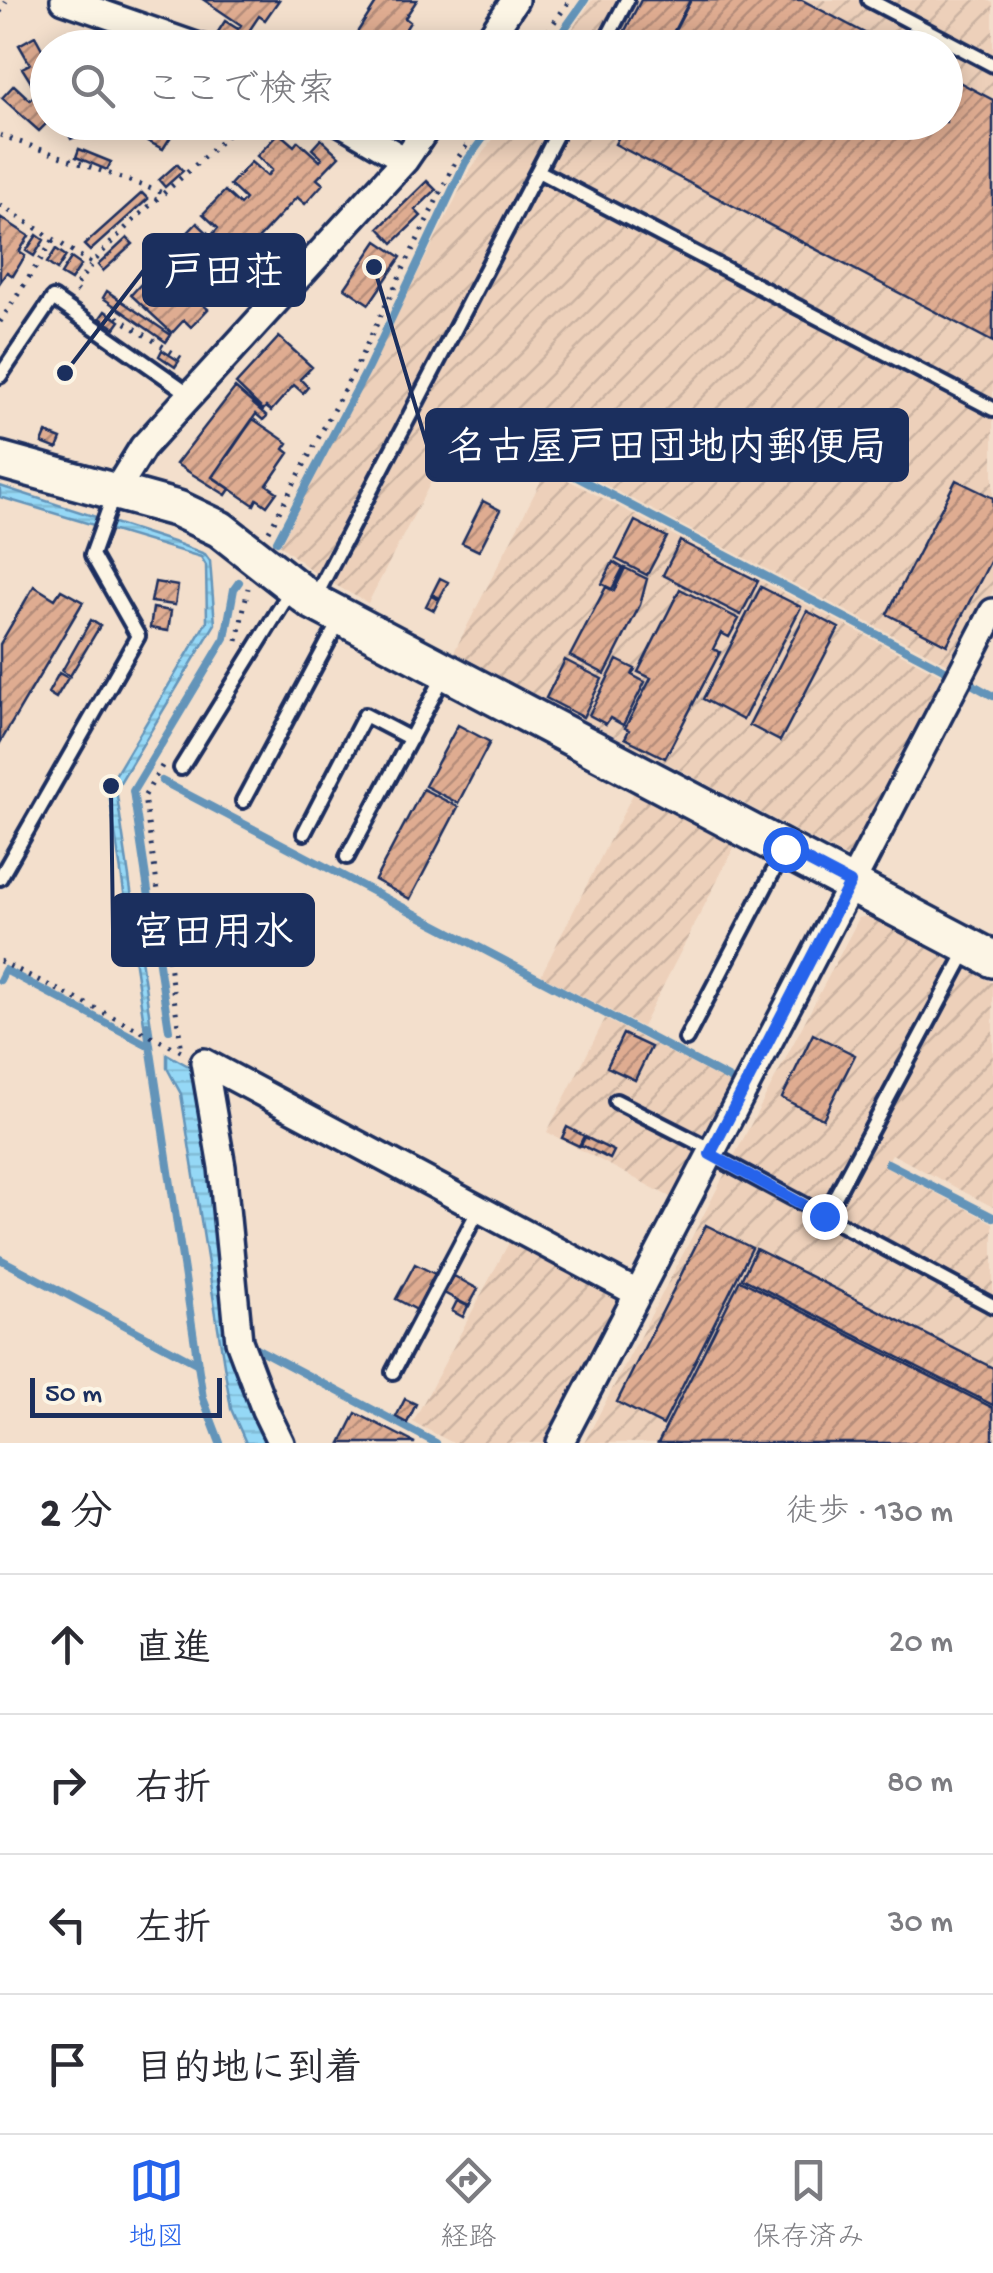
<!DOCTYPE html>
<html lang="ja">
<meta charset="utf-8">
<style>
:root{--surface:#fff;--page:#f2f2f3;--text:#2b2b33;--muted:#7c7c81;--line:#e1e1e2;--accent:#2563eb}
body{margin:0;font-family:"Gochi Hand","Klee One",sans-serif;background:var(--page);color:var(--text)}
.scale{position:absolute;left:30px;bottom:25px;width:192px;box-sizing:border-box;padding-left:10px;border:5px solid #1b2f5e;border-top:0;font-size:28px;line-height:35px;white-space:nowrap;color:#1b2f5e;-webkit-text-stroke:8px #fcf5e5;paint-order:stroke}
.stop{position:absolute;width:30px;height:30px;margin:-22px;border:8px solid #2563eb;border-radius:50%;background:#fff}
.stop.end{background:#2563eb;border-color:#fff;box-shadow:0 2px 10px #0008}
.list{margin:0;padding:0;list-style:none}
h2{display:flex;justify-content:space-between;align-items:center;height:130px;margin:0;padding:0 40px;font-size:42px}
h2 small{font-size:32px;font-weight:400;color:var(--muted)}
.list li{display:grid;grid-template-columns:65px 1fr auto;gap:30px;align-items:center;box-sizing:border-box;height:140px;padding:0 40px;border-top:2px solid var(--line)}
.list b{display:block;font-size:38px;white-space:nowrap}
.list em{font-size:32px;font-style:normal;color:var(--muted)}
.icon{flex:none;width:55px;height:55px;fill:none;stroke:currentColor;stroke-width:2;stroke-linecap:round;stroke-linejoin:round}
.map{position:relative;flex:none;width:993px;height:1443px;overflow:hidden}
.search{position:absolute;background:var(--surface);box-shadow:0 5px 25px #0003;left:30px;right:30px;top:30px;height:110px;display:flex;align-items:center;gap:25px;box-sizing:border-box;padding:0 35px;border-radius:55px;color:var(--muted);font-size:38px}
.sheet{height:690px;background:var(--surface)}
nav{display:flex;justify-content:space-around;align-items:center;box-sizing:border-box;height:140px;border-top:2px solid var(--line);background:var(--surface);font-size:28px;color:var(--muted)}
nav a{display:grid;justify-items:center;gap:5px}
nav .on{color:var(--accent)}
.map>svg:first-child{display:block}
.industrial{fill:url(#industrial-furrows)}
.water{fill:url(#water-rules);stroke:#6494b9;stroke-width:2.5}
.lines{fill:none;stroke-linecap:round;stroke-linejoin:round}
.stream{stroke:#6494b9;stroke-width:8}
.building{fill:url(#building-hatch);stroke:#1b2f5e;stroke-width:2.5}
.lane-casing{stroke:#1b2f5e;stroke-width:20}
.street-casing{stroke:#1b2f5e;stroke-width:32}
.secondary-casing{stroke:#1b2f5e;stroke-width:42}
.path{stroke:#1b2f5e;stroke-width:5;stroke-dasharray:2.5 8;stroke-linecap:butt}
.lane{stroke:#fcf5e5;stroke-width:12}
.street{stroke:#fcf5e5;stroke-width:25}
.secondary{stroke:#fcf5e5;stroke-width:35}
.route{stroke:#2563eb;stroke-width:12}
.leader{fill:none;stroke:#1b2f5e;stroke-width:4}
.callout-dot{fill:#1b2f5e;stroke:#fcf5e5;stroke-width:4}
.callout{fill:#1b2f5e;stroke:#1b2f5e;stroke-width:4}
.callout-label{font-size:40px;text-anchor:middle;font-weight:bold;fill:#fff}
</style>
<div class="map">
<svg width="993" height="1443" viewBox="0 0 993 1443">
<defs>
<pattern id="industrial-furrows" width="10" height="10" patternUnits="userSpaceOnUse" patternTransform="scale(2.5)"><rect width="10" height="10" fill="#edd0ba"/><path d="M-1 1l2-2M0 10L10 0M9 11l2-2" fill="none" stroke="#cbb3a2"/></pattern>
<pattern id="water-rules" width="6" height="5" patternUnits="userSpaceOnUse" patternTransform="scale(2.5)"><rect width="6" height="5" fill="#95d8f6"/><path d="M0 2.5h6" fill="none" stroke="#80bad5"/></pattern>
<pattern id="building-hatch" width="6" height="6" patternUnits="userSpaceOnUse" patternTransform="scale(2.5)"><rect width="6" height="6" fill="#dfac91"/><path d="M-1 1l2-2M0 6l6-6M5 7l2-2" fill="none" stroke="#b48c7a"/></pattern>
</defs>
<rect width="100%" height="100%" fill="#f3dfcc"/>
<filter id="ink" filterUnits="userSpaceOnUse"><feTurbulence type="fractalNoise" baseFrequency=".01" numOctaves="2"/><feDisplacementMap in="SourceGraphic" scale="20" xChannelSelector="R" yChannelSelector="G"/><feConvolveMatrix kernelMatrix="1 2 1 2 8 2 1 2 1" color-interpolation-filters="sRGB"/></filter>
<g filter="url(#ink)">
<path class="industrial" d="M592,0H987L993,3V590L952,666L467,413L368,603L317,575L280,545L470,170L505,123L946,122V48L560,47Z
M547,469L947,678L852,860L454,652Z
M635,790L736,844L642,1027L541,975Z
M868,916L993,983V1207L892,1154L885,1166L993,1223V1443H584L859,918Z
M605,1019L731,1084L672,1198L547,1132Z
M512,1237L621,1297L544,1443H453L413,1422Z"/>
<path class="water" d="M0,486L176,543L205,554L210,561L215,624L116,789L152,1033L145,1030L108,787L207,621L206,565L201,557L0,497Z
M167,1054L192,1068L199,1090L270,1443H246L231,1409L181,1094L167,1068Z"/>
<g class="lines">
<path class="stream" d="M551,48L585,0
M464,418L945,670
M277,541L368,368L465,163L495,122
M968,682L993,696
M162,781L730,1079
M0,980L5,970L150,1046
M147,1025L203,1398L220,1443
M169,1030L133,791L225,638L234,589L239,582
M888,1163L993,1217
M0,1259L198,1364
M254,1347L436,1443"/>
</g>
<path class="building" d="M204,0H279L265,20L259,16L239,46L218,32L225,21L238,29L241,25Z
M378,0H417L405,18L410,22L396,45L390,41L386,48H347Z
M641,0H690L665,48H616Z
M691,0H802L893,48H666Z
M35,36L48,60V122L39,131L2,98L14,85L30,100L37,92L22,68L30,64L19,45Z
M946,75L993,100V342L615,144L627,122H946Z
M75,122H97L99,127L71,139L65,127Z
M123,122H180L163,149L120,127Z
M608,122H626L620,134L606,127Z
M279,133L294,146L298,141L320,161L322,158L312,149L321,139L339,156L317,179L323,184L305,204L297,197L200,302L208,309L191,327L184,320L172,333L131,295L141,284L155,297L161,290L147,277L168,254L182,267L190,259L175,246L197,223L211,236L218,228L203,214L225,191L240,205L245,199L230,185L251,162L267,176L272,170L257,156Z
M79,149L111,162L107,170L76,157Z
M177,164L183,171L165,187L159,180Z
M427,181L436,190L415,210L421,216L393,243L379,228Z
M142,193L148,199L90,251L84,245Z
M0,217L29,236L19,252L25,256L13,276L7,272L0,282Z
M37,235L44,240L34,256L26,251Z
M127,238L133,244L103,271L98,265Z
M377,241L401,257L369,304L345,288Z
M56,249L66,256L57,270L47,263Z
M71,258L81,265L71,280L61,274Z
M107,291L171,335L166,342L103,298Z
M105,311L120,321L115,328L100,318Z
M279,337L312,367L300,379L308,387L303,393L294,385L271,411L266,407L263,410L236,384Z
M162,350L179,361L175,367L159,356Z
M235,388L267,416L263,420L256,414L212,477L230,489L226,495L176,464Z
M253,419L288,443L284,449L289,453L267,485L277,492L267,506L257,499L254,505L213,477Z
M46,433L61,439L57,449L42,443Z
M956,480L993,498V556L947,645L887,614Z
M483,501L500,510L479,551L462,543Z
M635,521L667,537L647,575L616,559Z
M680,541L758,581L741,615L663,575Z
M613,562L623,568L612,589L602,584Z
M625,568L647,579L640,605L605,674L570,656L606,587L614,591Z
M440,578L448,582L440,598L432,594Z
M155,582L178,586L175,605L151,602Z
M34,586L55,599L61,590L83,602L0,743V644Z
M761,587L801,607L743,720L703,699Z
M680,589L739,619L729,637L721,633L713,649L720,652L665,758L625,738L629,730L625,728L651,678L638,672Z
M431,596L439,600L434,610L426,606Z
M153,608L171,611L168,631L150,628Z
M807,611L839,628L780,741L749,725Z
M91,620L100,626L70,676L62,671Z
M565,660L602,679L583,717L546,698Z
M617,660L635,669L632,675L645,682L623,725L610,718L606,724L589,715Z
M59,673L68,678L56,698L48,693Z
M458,725L490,742L458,803L425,786Z
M423,789L458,807L410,899L375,880Z
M623,1034L651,1047L635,1080L607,1067Z
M813,1034L855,1055L823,1119L782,1098Z
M567,1127L584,1136L579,1146L562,1138Z
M585,1137L614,1151L610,1159L581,1145Z
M706,1225L752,1248L663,1425L617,1402Z
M756,1249L993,1368V1405L742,1278Z
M415,1264L435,1274L417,1310L396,1299Z
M454,1276L478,1289L469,1306L444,1293Z
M740,1280L993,1408V1443H658Z
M457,1301L468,1306L463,1317L452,1311Z
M405,1399L416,1404L407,1423L396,1417Z
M356,1413L415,1443H341Z"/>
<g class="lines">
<g class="lane-casing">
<path id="lane" d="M869,0L993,65
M602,48L627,0
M538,171L993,409
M0,376L53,298L191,395
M314,599L563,122
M181,768L293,587
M243,801L341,618
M304,833L365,715L411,739
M347,857L445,674
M0,878L138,636L92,555L114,494
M686,1039L784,851
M616,1101L712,1150
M710,1154L993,1306
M825,1216L968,948
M393,1372L479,1209"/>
</g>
<g class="street-casing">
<path id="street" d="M64,0L202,48
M483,48L515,0
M340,122L405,160
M114,494L143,447L405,160L431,122
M281,1443L265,1410L239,1341L222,1167L204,1062L637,1293
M560,1443L993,612"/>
</g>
<g class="secondary-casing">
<path id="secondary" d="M0,460L178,509L220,529L312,601L993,959"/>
</g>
<path class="path" d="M0,12L6,2
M536,48L570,0
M0,135L166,194
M0,205L91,263
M78,292L74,289C116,224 187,180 239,122
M117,317L187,362
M0,322L54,239
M269,531L356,367L455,162L483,122
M237,641L248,588
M162,766L144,797L182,1051
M0,961L183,1052"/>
<use href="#lane" class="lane"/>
<use href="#street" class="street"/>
<use href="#secondary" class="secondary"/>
</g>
</g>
<g class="lines" filter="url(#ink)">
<path class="route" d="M785,849L850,883L710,1154L824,1216"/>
</g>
<path class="leader" d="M65 373L144 270M374 267L427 445M111 786L113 930"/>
<g class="callout-dot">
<circle cx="65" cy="373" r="10"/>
<circle cx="374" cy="267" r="10"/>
<circle cx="111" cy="786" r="10"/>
</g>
<g class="callout">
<rect x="144" y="235" width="160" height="70" rx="10"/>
<rect x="427" y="410" width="480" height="70" rx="10"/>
<rect x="113" y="895" width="200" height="70" rx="10"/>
</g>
<g class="callout-label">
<text x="224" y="284">戸田荘</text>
<text x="667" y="459">名古屋戸田団地内郵便局</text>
<text x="213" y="944">宮田用水</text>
</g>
</svg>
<div class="scale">50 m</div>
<div class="stop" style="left:785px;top:849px"></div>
<div class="stop end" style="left:824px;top:1216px"></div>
<div class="search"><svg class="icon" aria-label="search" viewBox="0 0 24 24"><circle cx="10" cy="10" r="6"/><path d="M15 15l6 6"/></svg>ここで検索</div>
</div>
<section class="sheet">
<h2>2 分<small>徒歩 · 130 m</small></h2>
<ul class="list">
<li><svg class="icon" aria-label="ahead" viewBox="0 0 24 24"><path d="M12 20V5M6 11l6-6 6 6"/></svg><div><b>直進</b></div><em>20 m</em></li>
<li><svg class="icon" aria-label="right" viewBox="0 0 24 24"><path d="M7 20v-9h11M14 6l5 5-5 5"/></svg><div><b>右折</b></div><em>80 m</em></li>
<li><svg class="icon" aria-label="left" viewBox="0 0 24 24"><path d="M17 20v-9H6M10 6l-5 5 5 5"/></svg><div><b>左折</b></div><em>30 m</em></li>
<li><svg class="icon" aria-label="arrive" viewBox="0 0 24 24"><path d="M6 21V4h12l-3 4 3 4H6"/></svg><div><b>目的地に到着</b></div></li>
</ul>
</section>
<nav>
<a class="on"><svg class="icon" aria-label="map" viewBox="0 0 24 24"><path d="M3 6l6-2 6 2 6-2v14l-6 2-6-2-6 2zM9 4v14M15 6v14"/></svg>地図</a>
<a><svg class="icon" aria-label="directions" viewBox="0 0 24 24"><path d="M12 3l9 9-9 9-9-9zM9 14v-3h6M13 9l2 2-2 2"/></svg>経路</a>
<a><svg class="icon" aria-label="saved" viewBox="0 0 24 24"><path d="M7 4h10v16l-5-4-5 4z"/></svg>保存済み</a>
</nav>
